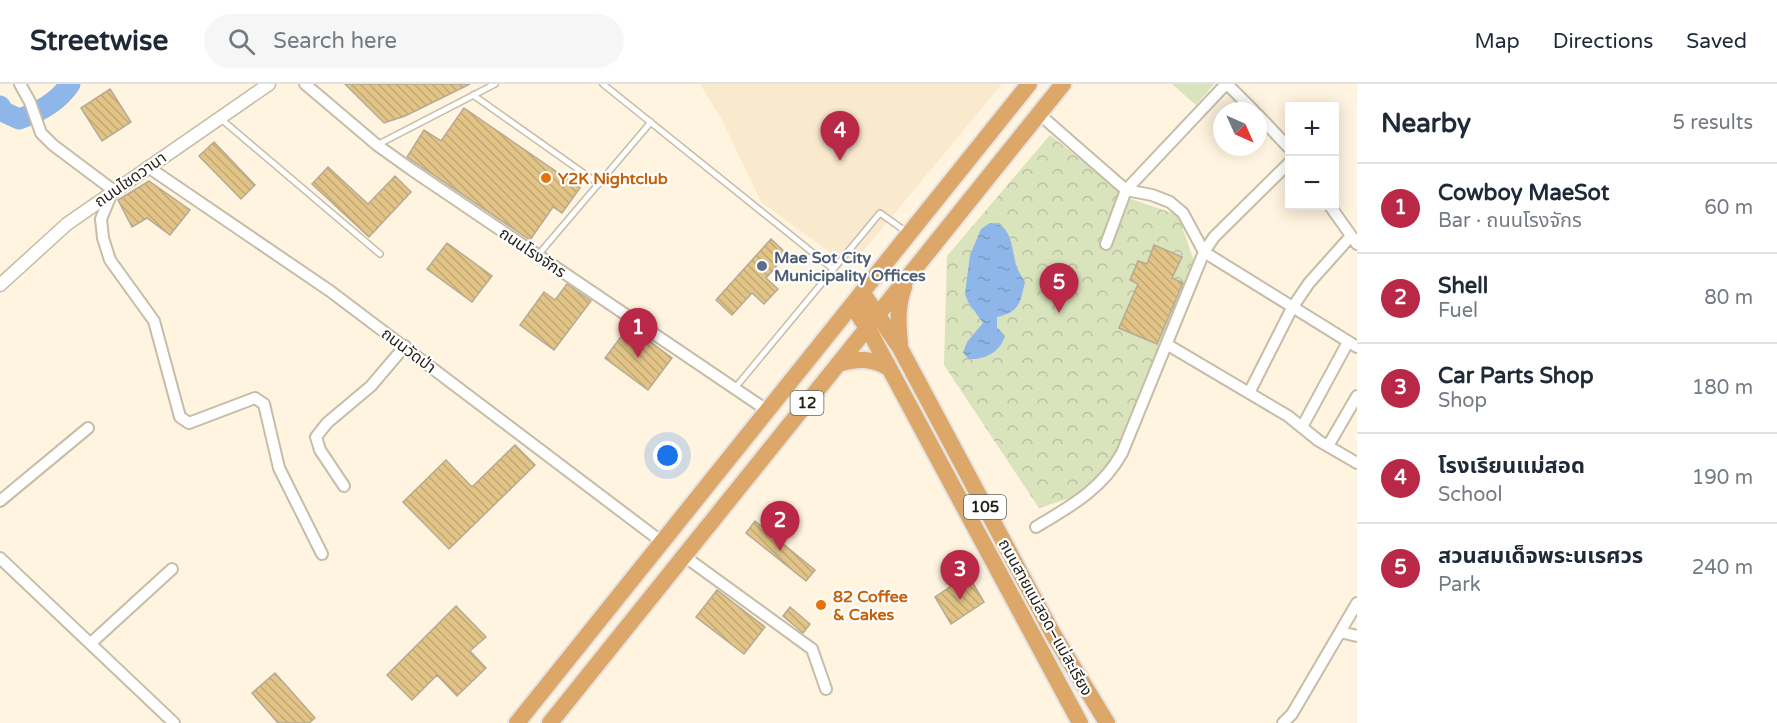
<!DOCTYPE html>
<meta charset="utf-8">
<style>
:root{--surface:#fff;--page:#f6f6f7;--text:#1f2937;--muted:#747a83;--line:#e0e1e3;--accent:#ba2848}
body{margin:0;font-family:"Varela Round","Noto Sans Thai",sans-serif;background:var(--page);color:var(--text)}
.controls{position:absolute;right:18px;top:18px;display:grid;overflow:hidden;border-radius:0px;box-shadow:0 3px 15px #0003}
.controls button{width:54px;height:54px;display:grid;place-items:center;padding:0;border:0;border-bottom:2px solid var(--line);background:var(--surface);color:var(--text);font:30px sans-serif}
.compass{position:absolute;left:1213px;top:18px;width:54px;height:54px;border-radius:50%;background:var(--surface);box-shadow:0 3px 15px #0003;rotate:135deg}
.you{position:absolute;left:668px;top:372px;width:21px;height:21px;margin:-15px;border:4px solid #fff;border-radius:50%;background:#1a73e8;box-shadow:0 0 0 9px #1a73e833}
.badge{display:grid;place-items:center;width:39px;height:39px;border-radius:50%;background:var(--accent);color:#fff;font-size:20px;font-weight:700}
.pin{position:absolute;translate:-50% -50px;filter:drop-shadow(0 2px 3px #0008)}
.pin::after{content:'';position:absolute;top:32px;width:21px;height:18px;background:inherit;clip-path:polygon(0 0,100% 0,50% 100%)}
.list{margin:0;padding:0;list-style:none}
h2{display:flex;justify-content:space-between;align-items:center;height:78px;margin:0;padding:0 24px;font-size:26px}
h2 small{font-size:20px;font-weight:400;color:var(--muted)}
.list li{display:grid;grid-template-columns:39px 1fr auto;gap:18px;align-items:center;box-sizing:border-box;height:90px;padding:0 24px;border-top:2px solid var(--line)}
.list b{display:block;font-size:22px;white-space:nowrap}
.list p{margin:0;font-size:20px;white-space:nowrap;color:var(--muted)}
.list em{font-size:20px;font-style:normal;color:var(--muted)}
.icon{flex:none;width:33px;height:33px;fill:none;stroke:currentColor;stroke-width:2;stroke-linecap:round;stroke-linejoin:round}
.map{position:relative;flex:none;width:1357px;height:639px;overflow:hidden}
header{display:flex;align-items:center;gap:36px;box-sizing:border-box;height:84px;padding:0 30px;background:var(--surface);border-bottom:2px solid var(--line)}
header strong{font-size:28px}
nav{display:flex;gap:33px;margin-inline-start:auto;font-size:21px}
.search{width:420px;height:54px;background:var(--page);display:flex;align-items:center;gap:15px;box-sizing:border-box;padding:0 21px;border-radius:33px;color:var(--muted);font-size:22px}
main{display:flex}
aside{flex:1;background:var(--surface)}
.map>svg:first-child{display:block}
.built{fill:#f9eace}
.grass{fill:#d9e3bc}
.park{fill:url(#park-crowns)}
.water{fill:url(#water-ripples)}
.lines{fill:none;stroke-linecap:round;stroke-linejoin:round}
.river{stroke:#8eb6e9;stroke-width:21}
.building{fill:url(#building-back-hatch);stroke:#b5aa96;stroke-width:1.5}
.service-casing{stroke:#c6bca8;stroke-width:8}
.minor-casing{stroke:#c6bca8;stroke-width:14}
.tertiary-casing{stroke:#c6bca8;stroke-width:15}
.primary-casing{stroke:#e4e4e3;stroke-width:20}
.service{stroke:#fff;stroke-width:5}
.minor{stroke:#fff;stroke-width:10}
.tertiary{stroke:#fff;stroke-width:12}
.primary{stroke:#dca768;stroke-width:16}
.food-dot{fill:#e8710a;stroke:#fff;stroke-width:2}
.service-dot{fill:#5c6f8a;stroke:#fff;stroke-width:2}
.labels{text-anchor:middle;stroke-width:4.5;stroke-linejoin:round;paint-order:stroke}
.shield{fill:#fff;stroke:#64625d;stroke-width:1.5}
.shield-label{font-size:15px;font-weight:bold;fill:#221f17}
.food-label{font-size:16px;font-weight:bold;fill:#c56008;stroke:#fff;text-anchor:start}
.street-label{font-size:16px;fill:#221f17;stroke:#fff}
.service-label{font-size:16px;font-weight:bold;fill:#4e5e75;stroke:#fff;text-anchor:start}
</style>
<header>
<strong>Streetwise</strong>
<div class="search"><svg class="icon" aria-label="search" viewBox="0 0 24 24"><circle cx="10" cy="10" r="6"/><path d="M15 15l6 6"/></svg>Search here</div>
<nav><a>Map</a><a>Directions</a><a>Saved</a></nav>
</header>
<main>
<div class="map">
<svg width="1357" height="639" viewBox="0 0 1357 639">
<defs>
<pattern id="park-crowns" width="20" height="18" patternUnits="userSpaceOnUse" patternTransform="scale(1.5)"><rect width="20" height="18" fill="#d9e3bc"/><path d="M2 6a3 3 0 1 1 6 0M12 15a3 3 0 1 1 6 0" fill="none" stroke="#bac2a1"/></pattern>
<pattern id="water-ripples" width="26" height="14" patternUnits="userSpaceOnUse" patternTransform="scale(1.5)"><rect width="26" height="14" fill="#8eb6e9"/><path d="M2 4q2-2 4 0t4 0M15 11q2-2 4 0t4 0" fill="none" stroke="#7a9cc7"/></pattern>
<pattern id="building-back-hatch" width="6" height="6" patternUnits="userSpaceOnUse" patternTransform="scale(1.5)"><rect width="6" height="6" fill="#e2c487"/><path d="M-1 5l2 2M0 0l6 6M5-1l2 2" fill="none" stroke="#c2a874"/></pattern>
</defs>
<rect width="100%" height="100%" fill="#fff4df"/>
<path class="built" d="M700,0H1002L850,183L761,118L722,36Z"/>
<path class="grass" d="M1172,0H1214L1196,21Z"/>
<path class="park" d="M1050,51L1128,114L1178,131L1194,177L1110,385L1073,413L1039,424L944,281L947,172Z"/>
<path class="water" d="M990,139C1012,138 1012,166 1016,181C1018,187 1022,193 1025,198C1020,219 1020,228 997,233V243L1005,252C1000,268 985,276 969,275L963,269L967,258L983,239L968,218L965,210L970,171L981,145Z"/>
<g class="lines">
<path class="river" d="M0,22L4,28L19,35C40,28 58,18 70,0"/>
</g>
<path class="building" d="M345,0H470L405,32L384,39Z
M110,5L131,38L102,57L81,24Z
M464,24L580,104L562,129L553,123L530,156L407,73L424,46L441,57Z
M214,58L255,101L241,115L199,72Z
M328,83L368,120L395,92L411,108L369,153L312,100Z
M149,97L190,126L170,151L147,134L132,143L118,116Z
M771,155L787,170L766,194L778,205L764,220L752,209L732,231L716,216Z
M447,159L492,192L472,218L427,185Z
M1154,161L1182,173L1172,194L1183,199L1157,260L1119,244L1138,200L1130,196L1138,177L1147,180Z
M567,200L591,217L554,266L520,241L544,208L555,216Z
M629,242L672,274L648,306L605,274Z
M515,361L535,381L449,465L403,418L446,376L472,403Z
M755,437L815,486L806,497L746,449Z
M968,491L984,518L951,540L935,513Z
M717,506L765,543L744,570L696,533Z
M456,522L486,553L470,567L486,584L457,612L437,591L412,616L387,591Z
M790,523L810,540L803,549L783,532Z
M275,589L315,634L309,639H278L252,609Z"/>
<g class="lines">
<g class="service-casing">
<path id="service" d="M603,0L833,185
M473,11L599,100
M221,35L380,170
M377,61L495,0
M538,171L651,38
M735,304L880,129L908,149"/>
</g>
<g class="minor-casing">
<path id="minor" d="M20,0L30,18L41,49L53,61L113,106L101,135L103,154L110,176L154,237L180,333L189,339L255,314L264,320L279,384L322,470
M305,0L377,61L412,86L768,327
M1227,0L1254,27
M1039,30L1126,106L1226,0
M1258,31L1290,65
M148,83L330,207L662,458
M1330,122L1357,160
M1106,160L1126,106L1152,111L1170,118L1183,129L1204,168L1357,263
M1168,261L1288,332L1319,357L1357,379
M1249,309L1292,224L1309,199L1351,152
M1302,343L1348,258
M1328,362L1357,312
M344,402L320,366L316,353L327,339L371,302L405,262
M0,417L88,344
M1036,443C1071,422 1102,405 1122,369L1204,168L1214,153L1290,78
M684,472L812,565L826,605
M0,474L174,639
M1340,548L1357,552
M91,559L172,485
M1283,639L1292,630L1357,519"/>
</g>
<g class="tertiary-casing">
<path id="tertiary" d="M0,201L67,140L269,0"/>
</g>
<g class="primary-casing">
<path id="primary" d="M862,208L900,264L1053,550L1107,639
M852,221L872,252L1080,639
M900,260C898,239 897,223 904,203
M838,280C858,274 872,274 889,284
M517,639L1029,0
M550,639L1063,0"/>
</g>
<use href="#service" class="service"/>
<use href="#minor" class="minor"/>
<use href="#tertiary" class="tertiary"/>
<use href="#primary" class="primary"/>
</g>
<g class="food-dot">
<circle cx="546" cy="94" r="6"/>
<circle cx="821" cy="521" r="6"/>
</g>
<circle class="service-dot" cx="762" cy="182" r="6"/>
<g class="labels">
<g class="shield">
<rect x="790.5" y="307" width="33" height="24" rx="4.5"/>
<rect x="964" y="411" width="42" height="24" rx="4.5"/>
</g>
<g class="shield-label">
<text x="807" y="324">12</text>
<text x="985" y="428">105</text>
</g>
<g class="food-label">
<text x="558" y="100">Y2K Nightclub</text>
<text x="833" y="518">82 Coffee<tspan x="833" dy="18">&amp; Cakes</tspan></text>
</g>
<g class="street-label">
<text transform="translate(130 95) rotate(-35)" y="6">ถนนไชดวานา</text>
<text transform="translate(533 168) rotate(34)" y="6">ถนนโรงจักร</text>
<text transform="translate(409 266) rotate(37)" y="6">ถนนวัดป่า</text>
<text transform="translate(1046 533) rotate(61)" y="6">ถนนสายแม่สอด–แม่สะเรียง</text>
</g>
<g class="service-label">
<text x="774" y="179">Mae Sot City<tspan x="774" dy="18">Municipality Offices</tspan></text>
</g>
</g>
</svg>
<div class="controls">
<button>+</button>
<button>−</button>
</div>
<svg class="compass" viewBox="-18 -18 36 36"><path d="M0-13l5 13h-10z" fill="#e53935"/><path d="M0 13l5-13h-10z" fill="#747a83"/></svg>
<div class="you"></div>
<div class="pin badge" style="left:638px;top:274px">1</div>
<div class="pin badge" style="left:780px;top:467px">2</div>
<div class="pin badge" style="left:960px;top:516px">3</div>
<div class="pin badge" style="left:840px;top:77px">4</div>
<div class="pin badge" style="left:1059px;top:229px">5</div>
</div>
<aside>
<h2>Nearby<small>5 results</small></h2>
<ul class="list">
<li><span class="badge">1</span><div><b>Cowboy MaeSot</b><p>Bar · ถนนโรงจักร</p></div><em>60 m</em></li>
<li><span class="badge">2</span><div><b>Shell</b><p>Fuel</p></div><em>80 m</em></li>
<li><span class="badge">3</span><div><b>Car Parts Shop</b><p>Shop</p></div><em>180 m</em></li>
<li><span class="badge">4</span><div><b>โรงเรียนแม่สอด</b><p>School</p></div><em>190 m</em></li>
<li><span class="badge">5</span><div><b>สวนสมเด็จพระนเรศวร</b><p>Park</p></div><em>240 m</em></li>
</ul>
</aside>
</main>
